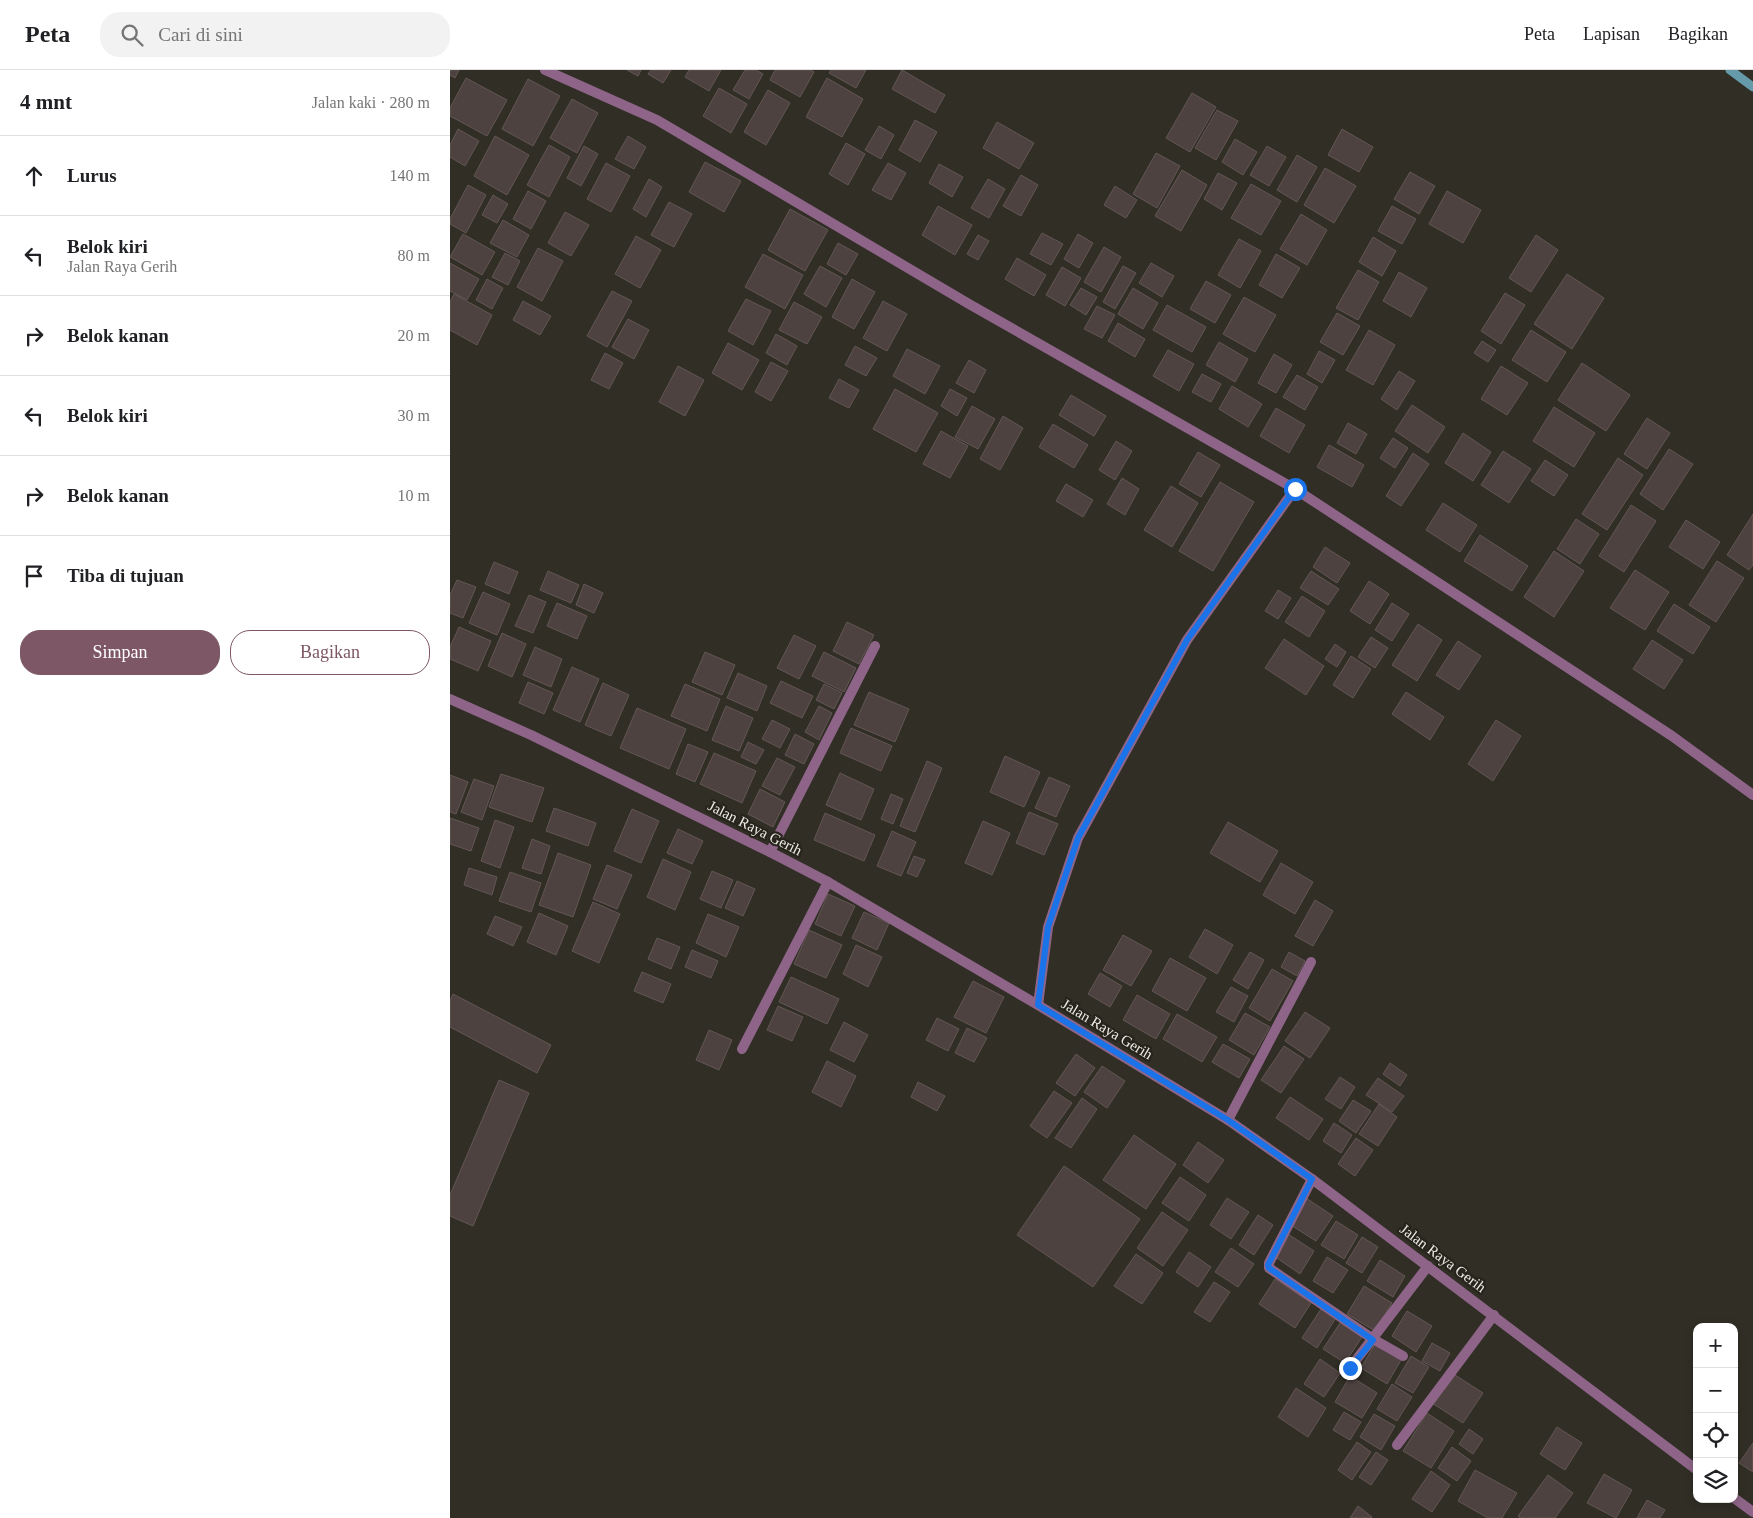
<!DOCTYPE html>
<html lang="id">
<meta charset="utf-8">
<style>
:root{--surface:#fff;--page:#f2f2f2;--text:#202124;--muted:#757577;--line:#e0e0e0;--accent:#7e5766}
body{margin:0;font-family:"Times New Roman",serif;background:var(--page);color:var(--text)}
.controls{position:absolute;right:15px;bottom:15px;display:grid;overflow:hidden;border-radius:10px;box-shadow:0 2px 8px #0003}
.controls button{width:45px;height:45px;display:grid;place-items:center;padding:0;border:0;border-bottom:1px solid var(--line);background:var(--surface);color:var(--text);font:25px sans-serif}
.stop{position:absolute;width:15px;height:15px;margin:-11px;border:4px solid #1a73e8;border-radius:50%;background:#fff}
.stop.end{background:#1a73e8;border-color:#fff;box-shadow:0 1px 5px #0008}
.list{margin:0;padding:0;list-style:none}
h2{display:flex;justify-content:space-between;align-items:center;height:65px;margin:0;padding:0 20px;font-size:21px}
h2 small{font-size:16px;font-weight:400;color:var(--muted)}
.list li{display:grid;grid-template-columns:32px 1fr auto;gap:15px;align-items:center;box-sizing:border-box;height:80px;padding:0 20px;border-top:1px solid var(--line)}
.list b{display:block;font-size:19px;white-space:nowrap}
.list p{margin:0;font-size:16px;white-space:nowrap;color:var(--muted)}
.list em{font-size:16px;font-style:normal;color:var(--muted)}
.actions{display:flex;gap:10px;padding:15px 20px}
.actions a{flex:1;padding:11px 0;border:1px solid var(--accent);border-radius:20px;text-align:center;font-size:18px;color:var(--accent)}
.actions .main{background:var(--accent);color:#fff}
.icon{flex:none;width:28px;height:28px;fill:none;stroke:currentColor;stroke-width:2;stroke-linecap:round;stroke-linejoin:round}
.map{position:relative;flex:none;width:1303px;height:1448px;overflow:hidden}
header{display:flex;align-items:center;gap:30px;box-sizing:border-box;height:70px;padding:0 25px;background:var(--surface);border-bottom:1px solid var(--line)}
header strong{font-size:24px}
nav{display:flex;gap:28px;margin-inline-start:auto;font-size:18px}
.search{width:350px;height:45px;background:var(--page);display:flex;align-items:center;gap:12px;box-sizing:border-box;padding:0 18px;border-radius:20px;color:var(--muted);font-size:19px}
main{display:flex}
aside{flex:1;background:var(--surface)}
.map>svg:first-child{display:block}
.lines{fill:none;stroke-linecap:round;stroke-linejoin:round}
.stream{stroke:#649aaa;stroke-width:9}
.building{fill:#4e4240;stroke:#635654}
.minor{stroke:#8e6588;stroke-width:10}
.tertiary{stroke:#8e6588;stroke-width:10}
.route{stroke:#1a73e8;stroke-width:6}
.labels{text-anchor:middle;stroke-width:4.5;stroke-linejoin:round;paint-order:stroke}
.street-label{font-size:15px;fill:#ecebe5;stroke:#26241b}
</style>
<header>
<strong>Peta</strong>
<div class="search"><svg class="icon" aria-label="search" viewBox="0 0 24 24"><circle cx="10" cy="10" r="6"/><path d="M15 15l6 6"/></svg>Cari di sini</div>
<nav><a>Peta</a><a>Lapisan</a><a>Bagikan</a></nav>
</header>
<main>
<aside>
<h2>4 mnt<small>Jalan kaki · 280 m</small></h2>
<ul class="list">
<li><svg class="icon" aria-label="ahead" viewBox="0 0 24 24"><path d="M12 20V5M6 11l6-6 6 6"/></svg><div><b>Lurus</b></div><em>140 m</em></li>
<li><svg class="icon" aria-label="left" viewBox="0 0 24 24"><path d="M17 20v-9H6M10 6l-5 5 5 5"/></svg><div><b>Belok kiri</b><p>Jalan Raya Gerih</p></div><em>80 m</em></li>
<li><svg class="icon" aria-label="right" viewBox="0 0 24 24"><path d="M7 20v-9h11M14 6l5 5-5 5"/></svg><div><b>Belok kanan</b></div><em>20 m</em></li>
<li><svg class="icon" aria-label="left" viewBox="0 0 24 24"><path d="M17 20v-9H6M10 6l-5 5 5 5"/></svg><div><b>Belok kiri</b></div><em>30 m</em></li>
<li><svg class="icon" aria-label="right" viewBox="0 0 24 24"><path d="M7 20v-9h11M14 6l5 5-5 5"/></svg><div><b>Belok kanan</b></div><em>10 m</em></li>
<li><svg class="icon" aria-label="arrive" viewBox="0 0 24 24"><path d="M6 21V4h12l-3 4 3 4H6"/></svg><div><b>Tiba di tujuan</b></div></li>
</ul>
<div class="actions"><a class="main">Simpan</a><a>Bagikan</a></div>
</aside>
<div class="map">
<svg width="1303" height="1448" viewBox="0 0 1303 1448">
<rect width="100%" height="100%" fill="#302e25"/>
<g class="lines">
<path class="stream" d="M1280,0L1303,17"/>
</g>
<path class="building" d="M0,0H9L5,8L0,5Z
M177,0H191L188,6Z
M201,0H221L213,13L198,4Z
M239,0H271L259,21L235,7Z
M295,0H306L313,4L299,29L283,20Z
M325,0H361L364,2L350,27L320,10Z
M381,0H416L406,18L379,3Z
M452,0L495,25L485,43L442,19Z
M16,8L57,30L37,66L0,46V38Z
M377,8L413,29L392,67L356,47Z
M78,9L110,26L83,76L52,59Z
M269,18L297,34L281,63L253,46Z
M318,20L340,33L316,75L294,62Z
M742,23L766,37L740,82L716,68Z
M122,29L148,43L127,83L100,68Z
M767,40L788,51L766,90L745,78Z
M465,50L487,62L470,92L449,80Z
M547,52L584,73L569,99L533,78Z
M429,56L444,65L431,89L415,80Z
M8,59L29,71L15,96L0,87V75Z
M892,59L923,77L909,102L878,85Z
M45,66L79,85L57,125L24,106Z
M178,66L196,77L184,99L165,89Z
M785,69L807,82L793,105L772,92Z
M396,73L415,84L398,115L379,104Z
M99,75L120,87L99,127L77,115Z
M134,76L148,84L131,116L117,108Z
M817,76L836,87L819,116L800,105Z
M706,83L730,96L707,138L683,124Z
M847,85L867,97L847,132L827,120Z
M255,92L291,111L274,142L239,122Z
M156,93L180,106L161,142L137,129Z
M438,93L456,103L441,130L422,120Z
M489,94L513,107L502,127L479,113Z
M875,98L906,116L884,153L854,135Z
M732,100L757,115L731,161L705,146Z
M960,102L985,116L969,144L944,129Z
M768,103L787,113L772,140L754,129Z
M571,105L588,115L571,146L553,136Z
M199,109L212,117L196,147L183,139Z
M538,109L555,119L539,148L521,138Z
M801,114L831,131L811,165L781,148Z
M18,115L36,125L16,163L0,154V149Z
M665,116L687,130L676,148L654,135Z
M78,121L96,131L81,159L63,149Z
M997,121L1031,140L1013,173L979,154Z
M43,125L58,134L47,153L32,145Z
M219,132L242,144L224,177L201,165Z
M488,136L522,155L505,185L472,165Z
M942,136L966,149L952,174L928,161Z
M340,139L378,160L355,201L318,180Z
M115,142L139,155L121,186L98,173Z
M851,144L877,160L857,195L830,179Z
M53,150L79,165L67,187L40,173Z
M592,163L613,174L601,195L580,184Z
M13,164L45,182L32,205L0,187Z
M628,164L643,173L629,198L614,189Z
M528,165L539,171L528,190L517,184Z
M1086,165L1108,180L1081,222L1059,208Z
M186,166L211,180L190,218L165,204Z
M923,167L946,181L932,206L909,192Z
M789,169L811,181L790,218L768,205Z
M388,173L408,184L396,205L377,194Z
M654,177L671,187L651,222L634,212Z
M88,178L113,191L92,231L67,217Z
M55,183L70,191L58,215L42,207Z
M313,184L353,205L335,239L295,217Z
M826,184L850,198L832,228L809,215Z
M567,188L596,205L584,226L555,209Z
M0,193L29,209L17,230L0,221Z
M701,193L724,206L712,227L689,213Z
M370,196L392,208L376,237L354,224Z
M673,196L686,203L665,239L653,232Z
M612,197L631,208L615,236L596,225Z
M908,200L929,212L908,250L886,238Z
M949,202L977,218L961,247L933,231Z
M1117,204L1154,228L1122,279L1084,254Z
M37,209L53,218L42,239L26,230Z
M402,209L425,222L404,259L382,247Z
M756,211L781,225L765,253L740,239Z
M631,218L647,227L636,245L620,235Z
M683,218L708,233L693,259L668,244Z
M162,221L182,231L157,277L137,266Z
M1055,223L1075,235L1051,274L1031,261Z
M4,224L42,245L27,275L0,260V232Z
M794,227L826,245L805,282L773,264Z
M296,229L321,241L303,275L278,261Z
M73,231L101,246L90,265L63,250Z
M433,231L457,244L437,281L413,268Z
M344,232L372,247L357,274L329,260Z
M717,235L756,257L742,282L703,260Z
M647,236L665,245L652,268L634,259Z
M887,243L910,256L893,285L870,272Z
M178,249L199,260L184,289L162,277Z
M668,253L695,269L685,287L658,271Z
M919,260L945,275L923,315L896,300Z
M1081,260L1116,282L1097,312L1062,290Z
M326,264L347,276L337,295L316,283Z
M1032,271L1046,280L1038,292L1024,283Z
M769,272L798,289L785,312L756,295Z
M278,273L309,290L292,320L262,303Z
M405,276L427,288L416,306L395,295Z
M457,279L490,296L475,324L443,306Z
M718,280L744,294L729,321L703,306Z
M869,281L885,290L872,313L857,304Z
M155,283L173,293L159,319L141,310Z
M824,284L842,295L826,323L808,313Z
M519,290L536,300L524,323L506,313Z
M321,292L338,301L321,331L305,322Z
M1132,293L1180,325L1156,361L1108,330Z
M228,296L254,310L235,346L209,332Z
M1051,296L1078,313L1057,345L1031,329Z
M949,301L965,311L947,340L931,329Z
M752,304L771,314L761,332L742,322Z
M847,305L868,317L855,340L833,327Z
M389,309L409,320L399,338L379,328Z
M782,316L812,334L798,357L769,339Z
M445,319L488,343L466,382L423,359Z
M500,319L517,328L507,346L491,336Z
M621,325L656,346L644,366L609,345Z
M962,335L995,357L978,383L945,361Z
M522,336L545,349L528,379L505,367Z
M1104,337L1145,363L1124,397L1083,371Z
M826,338L855,355L839,383L810,366Z
M553,346L573,358L550,400L530,389Z
M1197,348L1220,363L1197,399L1174,384Z
M898,353L917,364L906,384L887,373Z
M603,354L638,375L624,398L589,377Z
M491,361L518,376L500,408L473,394Z
M1013,363L1041,382L1023,411L995,393Z
M943,368L958,378L945,398L930,388Z
M666,371L682,381L665,410L649,400Z
M879,375L914,395L902,417L867,397Z
M1219,379L1243,394L1213,440L1190,424Z
M1053,381L1081,399L1059,433L1031,415Z
M748,382L770,395L751,427L729,414Z
M963,383L979,394L951,436L936,426Z
M1168,388L1193,405L1157,460L1132,444Z
M1095,390L1118,405L1104,426L1081,411Z
M672,408L689,419L675,445L657,434Z
M770,412L804,432L763,501L729,481Z
M616,414L643,430L633,447L606,431Z
M721,416L748,433L722,477L694,460Z
M993,433L1027,455L1010,482L976,460Z
M1181,435L1206,451L1174,502L1149,486Z
M1303,444V495L1299,500L1277,485Z
M1126,449L1149,464L1130,494L1107,479Z
M1236,450L1270,472L1253,499L1219,477Z
M1030,465L1078,496L1062,521L1014,491Z
M875,477L900,493L887,513L863,497Z
M1104,481L1134,501L1104,547L1074,527Z
M1267,491L1294,508L1266,552L1239,535Z
M44,492L68,502L59,524L35,514Z
M1185,500L1219,522L1195,560L1160,538Z
M98,501L129,515L121,533L90,520Z
M861,501L889,519L878,535L850,518Z
M7,510L26,517L13,548L0,543V525Z
M919,511L939,524L920,554L900,541Z
M134,514L153,523L144,543L126,535Z
M828,520L841,528L828,549L815,541Z
M33,522L60,534L47,565L19,553Z
M79,525L96,532L83,563L65,556Z
M852,526L875,541L859,567L835,552Z
M107,533L137,546L127,569L97,556Z
M942,533L959,544L942,571L925,560Z
M1224,534L1260,557L1243,584L1207,561Z
M397,552L424,565L409,594L383,581Z
M968,554L992,570L967,611L942,595Z
M9,557L41,571L28,601L0,589V577Z
M52,563L76,574L62,607L38,596Z
M344,565L366,576L349,609L327,598Z
M921,567L938,578L925,598L908,587Z
M834,569L874,596L856,625L815,598Z
M1202,570L1233,590L1214,619L1183,599Z
M1008,571L1031,586L1009,620L986,605Z
M885,574L896,582L887,597L875,589Z
M85,577L112,589L101,617L73,605Z
M255,582L285,595L272,625L242,612Z
M374,582L406,598L394,622L362,606Z
M901,586L921,599L903,628L883,615Z
M122,597L149,609L130,652L103,640Z
M288,603L317,616L307,641L277,628Z
M331,611L363,626L352,648L320,633Z
M78,612L103,623L94,644L69,633Z
M153,613L179,625L161,666L135,655Z
M235,614L270,629L257,661L221,646Z
M374,614L392,623L384,639L366,630Z
M419,622L459,639L445,672L404,655Z
M956,622L994,647L980,670L942,644Z
M276,636L303,648L289,681L262,670Z
M369,636L382,643L369,670L355,662Z
M187,638L236,659L219,699L170,678Z
M322,650L340,659L330,678L312,669Z
M1046,650L1071,666L1043,711L1018,694Z
M401,658L442,676L431,701L390,683Z
M345,664L364,674L354,694L335,685Z
M298,672L314,680L306,694L291,687Z
M238,674L258,682L245,712L226,704Z
M264,683L306,701L292,733L250,714Z
M555,686L590,702L574,737L540,722Z
M327,688L345,697L330,725L312,716Z
M477,691L492,698L465,762L450,756Z
M390,703L424,719L411,750L376,735Z
M51,704L94,718L82,752L39,737Z
M0,705L18,712L6,744L0,742Z
M599,707L620,716L606,747L585,738Z
M24,709L44,716L32,750L11,742Z
M310,719L335,732L323,757L298,744Z
M441,724L453,729L443,754L431,749Z
M104,738L146,753L138,776L96,761Z
M182,739L209,751L191,793L164,781Z
M579,742L608,754L594,785L566,773Z
M375,743L425,765L414,791L364,770Z
M0,748L29,758L21,781L0,774Z
M45,750L64,757L50,798L31,791Z
M533,751L560,763L542,805L515,793Z
M778,752L828,781L810,812L760,783Z
M228,759L253,771L242,794L217,783Z
M442,761L466,772L451,806L427,796Z
M82,769L100,776L91,804L72,798Z
M108,783L141,795L123,847L89,835Z
M464,786L475,790L467,807L457,803Z
M213,789L241,802L225,840L197,827Z
M831,793L863,812L845,844L813,825Z
M157,795L182,805L167,839L143,829Z
M19,798L47,807L42,825L14,815Z
M262,801L283,810L271,838L250,829Z
M60,802L91,813L81,842L49,831Z
M287,811L305,819L293,846L275,838Z
M378,824L405,836L391,866L365,854Z
M865,830L883,841L863,876L845,866Z
M143,832L170,844L149,893L122,881Z
M414,842L439,853L427,880L402,868Z
M89,843L118,856L106,885L77,872Z
M258,844L289,857L276,887L246,873Z
M45,846L72,857L63,876L37,864Z
M755,859L783,875L767,904L739,887Z
M359,860L392,875L376,908L344,894Z
M673,865L702,881L681,916L653,900Z
M207,868L230,877L221,899L198,889Z
M406,875L432,887L418,917L393,904Z
M242,880L268,891L261,908L235,897Z
M800,882L814,890L798,919L783,910Z
M839,882L855,891L847,906L831,897Z
M720,888L756,908L737,941L702,921Z
M822,899L843,911L820,951L799,938Z
M192,902L221,914L213,933L184,921Z
M650,903L672,916L660,937L638,924Z
M341,907L389,929L377,954L329,932Z
M523,911L554,927L536,963L504,947Z
M781,917L798,926L784,952L766,942Z
M3,924L101,975L87,1003L0,957V931Z
M687,925L720,944L706,969L673,950Z
M328,936L353,947L342,971L317,960Z
M855,942L880,958L860,988L835,971Z
M795,943L820,957L804,985L779,970Z
M727,944L767,967L752,992L713,969Z
M487,948L509,959L498,981L476,970Z
M394,952L418,965L404,992L380,980Z
M517,958L537,968L524,992L505,983Z
M259,960L282,970L269,1000L246,990Z
M773,974L800,989L789,1008L762,992Z
M834,976L854,989L831,1023L811,1010Z
M626,984L645,998L625,1026L606,1013Z
M377,991L406,1006L391,1037L362,1022Z
M940,993L957,1005L950,1016L933,1004Z
M652,996L675,1011L657,1038L634,1022Z
M890,1007L905,1017L891,1039L875,1029Z
M928,1008L954,1026L942,1042L916,1025Z
M49,1010L79,1023L23,1156L0,1146V1125Z
M468,1012L495,1026L487,1041L461,1027Z
M604,1021L622,1033L597,1068L580,1056Z
M840,1027L873,1049L859,1070L826,1048Z
M632,1028L647,1039L621,1078L605,1068Z
M903,1030L921,1041L906,1063L889,1051Z
M929,1034L947,1047L928,1076L909,1064Z
M884,1053L902,1065L891,1083L873,1071Z
M684,1065L726,1094L696,1139L653,1110Z
M906,1068L923,1080L905,1106L888,1094Z
M748,1072L774,1090L758,1113L733,1095Z
M614,1096L690,1149L643,1217L567,1165Z
M730,1107L756,1125L739,1151L712,1133Z
M777,1128L799,1142L781,1169L760,1155Z
M856,1128L883,1146L866,1171L839,1154Z
M712,1142L738,1160L713,1196L687,1178Z
M808,1145L823,1155L804,1185L789,1175Z
M886,1151L908,1165L894,1189L871,1175Z
M838,1164L864,1181L850,1204L824,1186Z
M912,1167L928,1177L912,1203L896,1193Z
M781,1178L804,1194L788,1217L765,1202Z
M739,1182L761,1197L748,1217L726,1202Z
M686,1184L713,1203L692,1234L664,1216Z
M877,1187L898,1200L883,1223L863,1211Z
M930,1190L955,1206L943,1227L917,1211Z
M825,1209L861,1233L845,1258L809,1234Z
M764,1212L780,1222L760,1252L744,1242Z
M914,1216L942,1233L925,1261L897,1244Z
M873,1236L887,1246L867,1278L852,1268Z
M957,1241L982,1256L966,1282L942,1266Z
M890,1253L912,1267L895,1293L873,1279Z
M982,1273L1000,1283L990,1301L972,1291Z
M925,1274L951,1290L937,1314L911,1298Z
M961,1286L979,1297L963,1323L945,1313Z
M870,1289L890,1303L874,1327L854,1314Z
M1002,1303L1033,1323L1013,1353L982,1333Z
M900,1306L927,1323L912,1348L885,1332Z
M942,1314L962,1327L947,1351L927,1339Z
M846,1318L876,1338L858,1367L828,1347Z
M894,1342L911,1352L900,1370L883,1360Z
M977,1343L1004,1361L981,1398L953,1381Z
M924,1344L945,1356L931,1380L910,1367Z
M1107,1357L1132,1373L1115,1400L1090,1384Z
M1019,1359L1033,1369L1023,1384L1009,1374Z
M907,1372L921,1382L902,1410L888,1400Z
M1303,1373V1402L1289,1393Z
M1002,1377L1021,1391L1007,1411L988,1398Z
M926,1382L938,1390L921,1415L909,1407Z
M1025,1400L1067,1423L1052,1448H1038L1008,1431Z
M981,1401L1000,1415L982,1442L962,1429Z
M1154,1404L1182,1420L1166,1448L1137,1433Z
M1098,1405L1123,1423L1105,1448H1070L1068,1446Z
M1197,1430L1215,1440L1210,1448H1187Z
M908,1436L922,1447L921,1448H900Z"/>
<g class="lines">
<path class="minor" d="M95,0L207,50L519,234L845,419L1222,666L1303,725
M320,782L425,576
M588,935L598,857L628,768L737,570L845,419
M292,979L378,812
M778,1050L861,892
M862,1109L819,1193V1198L923,1269L953,1286
M900,1298L978,1196
M947,1375L1044,1245"/>
<path class="tertiary" d="M0,629L81,665L320,782L378,812L588,935L778,1050L862,1109L1247,1400
M1284,1428L1303,1442"/>
</g>
<g class="lines">
<path class="route" d="M845,419L737,570L628,768L598,857L588,935L778,1050L862,1109L818,1195L819,1198L923,1270L900,1298"/>
</g>
<g class="labels">
<g class="street-label">
<text transform="translate(305 758) rotate(27)" y="5">Jalan Raya Gerih</text>
<text transform="translate(657 959) rotate(31)" y="5">Jalan Raya Gerih</text>
<text transform="translate(993 1188) rotate(37)" y="5">Jalan Raya Gerih</text>
</g>
</g>
</svg>
<div class="controls">
<button>+</button>
<button>−</button>
<button><svg class="icon" aria-label="locate" viewBox="0 0 24 24"><circle cx="12" cy="12" r="6"/><path d="M12 2v4M12 18v4M2 12h4M18 12h4"/></svg></button>
<button><svg class="icon" aria-label="layers" viewBox="0 0 24 24"><path d="M12 4l9 5-9 5-9-5zM3 14l9 5 9-5"/></svg></button>
</div>
<div class="stop" style="left:845px;top:419px"></div>
<div class="stop end" style="left:900px;top:1298px"></div>
</div>
</main>
